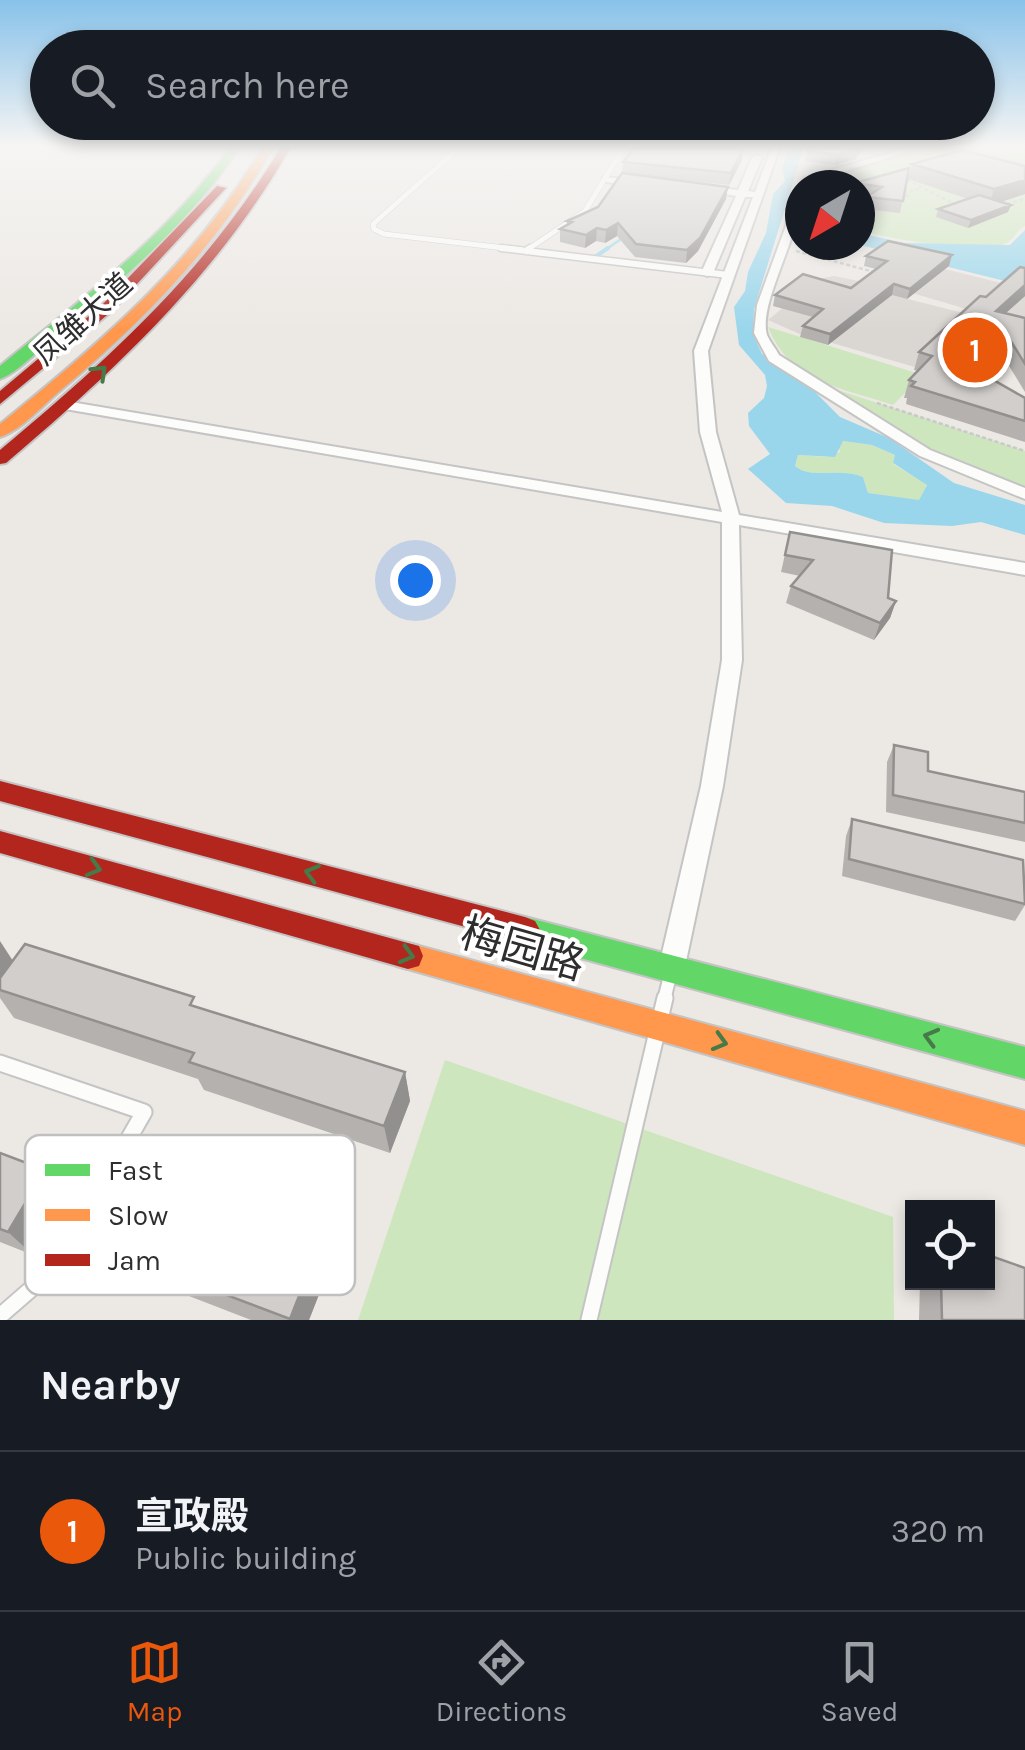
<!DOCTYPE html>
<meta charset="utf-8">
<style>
:root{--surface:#171b24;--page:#242831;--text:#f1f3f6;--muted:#9ea1a6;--line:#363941;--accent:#ea580c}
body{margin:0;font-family:Karla,"Noto Sans SC",sans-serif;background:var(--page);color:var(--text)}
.controls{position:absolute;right:30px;bottom:30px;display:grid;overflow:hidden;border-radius:0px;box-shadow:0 5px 15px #0003}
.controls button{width:90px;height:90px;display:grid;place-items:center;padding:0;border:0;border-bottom:2px solid var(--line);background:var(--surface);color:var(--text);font:50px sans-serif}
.compass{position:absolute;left:785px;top:170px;width:90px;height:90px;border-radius:50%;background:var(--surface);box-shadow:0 5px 15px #0003;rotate:219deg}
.you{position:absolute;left:415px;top:580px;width:35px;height:35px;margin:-25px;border:8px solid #fff;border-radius:50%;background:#1a73e8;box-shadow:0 0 0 15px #1a73e833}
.badge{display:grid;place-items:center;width:65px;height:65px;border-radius:50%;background:var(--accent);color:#fff;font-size:32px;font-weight:700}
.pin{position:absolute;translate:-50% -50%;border:5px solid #fff;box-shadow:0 2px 10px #0006}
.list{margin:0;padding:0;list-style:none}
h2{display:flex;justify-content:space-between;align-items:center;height:130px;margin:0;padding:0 40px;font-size:42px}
h2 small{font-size:32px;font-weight:400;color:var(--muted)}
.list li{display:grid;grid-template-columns:65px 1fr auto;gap:30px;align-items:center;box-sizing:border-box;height:160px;padding:0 40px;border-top:2px solid var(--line)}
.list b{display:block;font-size:38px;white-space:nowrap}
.list p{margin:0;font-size:32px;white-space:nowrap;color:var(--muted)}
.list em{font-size:32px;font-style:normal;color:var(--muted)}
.icon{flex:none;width:55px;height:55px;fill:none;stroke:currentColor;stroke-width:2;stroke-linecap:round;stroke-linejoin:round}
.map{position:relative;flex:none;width:1025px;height:1320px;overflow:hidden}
.search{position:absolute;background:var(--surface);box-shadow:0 5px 15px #0003;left:30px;right:30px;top:30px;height:110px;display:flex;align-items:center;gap:25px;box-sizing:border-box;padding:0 35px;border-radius:55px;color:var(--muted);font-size:38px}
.sheet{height:290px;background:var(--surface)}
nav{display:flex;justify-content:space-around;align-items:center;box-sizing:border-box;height:140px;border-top:2px solid var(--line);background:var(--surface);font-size:28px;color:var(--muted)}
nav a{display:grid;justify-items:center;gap:5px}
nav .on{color:var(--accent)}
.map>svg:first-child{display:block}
.green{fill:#cee6be}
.plaza{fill:#dad6d2}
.water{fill:#99d6ec;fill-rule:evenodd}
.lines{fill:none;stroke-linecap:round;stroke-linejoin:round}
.stream-far1{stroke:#99d6ec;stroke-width:2.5}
.stream{stroke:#99d6ec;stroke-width:4}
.lane-far3-casing{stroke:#c5c4c5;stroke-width:6}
.lane-far2-casing{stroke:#c5c4c5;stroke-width:9}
.lane-far1-casing{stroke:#c5c4c5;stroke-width:16}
.lane-casing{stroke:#c5c4c5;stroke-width:19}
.street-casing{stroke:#c5c4c5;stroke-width:4}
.fast-casing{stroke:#c5c4c5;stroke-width:4}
.slow-casing{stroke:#c5c4c5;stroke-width:4}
.jam-casing{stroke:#c5c4c5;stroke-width:4}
.path{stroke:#c9c9c8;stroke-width:2.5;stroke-dasharray:4 2.5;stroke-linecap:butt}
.lane-far3{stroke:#fcfcfb;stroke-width:5}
.lane-far2{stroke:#fcfcfb;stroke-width:6}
.lane-far1{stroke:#fcfcfb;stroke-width:12}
.lane{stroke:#fcfcfb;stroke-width:15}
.street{fill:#fcfcfb;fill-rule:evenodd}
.fast{fill:#63d668;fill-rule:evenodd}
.slow{fill:#ff974d;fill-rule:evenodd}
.jam{fill:#b3261e;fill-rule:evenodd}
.wall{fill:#b4b1af}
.shaded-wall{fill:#92908e}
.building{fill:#d1cecb;stroke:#92908e;stroke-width:2.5}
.oneway{stroke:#467a48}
.labels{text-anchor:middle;stroke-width:8;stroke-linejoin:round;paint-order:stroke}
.far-street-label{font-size:30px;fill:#2e2e2e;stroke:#fff}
.near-street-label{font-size:42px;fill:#2e2e2e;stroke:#fff}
.key{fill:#fff;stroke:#c0c0c0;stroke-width:2.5}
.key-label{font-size:28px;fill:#2e2e2e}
</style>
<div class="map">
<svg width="1025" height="1320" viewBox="0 0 1025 1320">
<rect width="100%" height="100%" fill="#ece8e4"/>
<path class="green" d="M844,147H1025V226C1017,230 1015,237 1008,242C985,256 887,238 860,231V185H813L892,153Z
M768,327L923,375L893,405C840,387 791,383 768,327Z
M810,381L1025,451V494L925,453Z
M843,441L872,445L895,455L893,464L927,484L919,501L868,493L863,477C839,467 812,480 795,466L798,455L827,457L840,452L838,445Z
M445,1060L893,1217L894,1320H358Z"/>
<path class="plaza" d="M945,269L1025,289V337L987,315L902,290Z
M834,276L868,283L802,335L768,320L818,279Z
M873,286L896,296L983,318L932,372L808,336L829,320L851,326L874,308Z"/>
<path class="water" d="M790,147H804L754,309L753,334L762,354L812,389L840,417L889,438L954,483L1025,505V535L981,522L952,526L884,523L832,506L786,503L748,469L770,454L749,426L748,413L764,398L767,386L765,375L739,345L734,307L745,291L748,272L766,233L773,194L785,181L782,169ZM843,441L872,445L895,455L893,463L927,485L919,500L868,493L863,477C839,467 812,480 795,466L798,455L835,457Z
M1025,230V286L860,245V233L904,243L1010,245Z"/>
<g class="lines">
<path class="stream-far1" d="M605,250L627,235"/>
<path class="stream" d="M595,257L608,248"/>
<g class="lane-far3-casing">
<path id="lane-far3" d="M460,147L373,224L374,229L384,234L522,250
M527,250L585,211L624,147"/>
</g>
<g class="lane-far2-casing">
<path id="lane-far2" d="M501,248L728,275
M526,251L530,248"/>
</g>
<g class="lane-far1-casing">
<path id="lane-far1" d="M664,1000L671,972"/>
</g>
<g class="lane-casing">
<path id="lane" d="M0,1063L144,1112L54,1269L0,1316
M589,1320L665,998"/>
</g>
<g class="street-casing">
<path id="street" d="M772,147H780L708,351L716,432L739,515L1025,563V575L739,525L742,660L723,786L685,966L681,975L672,978L663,975L659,966L701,786L722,660V522L65,409L58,405L65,401L722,512L700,432L694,351L753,197H745L713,273L707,276L701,273L736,196L695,189L700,186L738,190L752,158L757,155L762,158L748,191L755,192Z
M911,147H923L810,182L809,185H799L803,178Z
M603,177L642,180L647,183L642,186L606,182Z
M800,198C800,237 758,303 767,335C770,342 776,349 779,355L930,450L1025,488V499L920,456L769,361L754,333L757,305L795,201Z"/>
</g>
<g class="fast-casing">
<path id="fast" d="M230,147H240C190,222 124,279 55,336C38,350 20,371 0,379V366C83,298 169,235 230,147Z
M525,917L1025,1047V1079L525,943L515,939L510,930L515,921Z"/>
</g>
<g class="slow-casing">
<path id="slow" d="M263,147H273C219,244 146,319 61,390C43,405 22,430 0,437V424C102,342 196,261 263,147Z
M408,943L1025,1111V1145L408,969L397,966L393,956L397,946Z"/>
</g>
<g class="jam-casing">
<path id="jam" d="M281,147H291C218,274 117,369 6,463L0,464V450C108,360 208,269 281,147Z
M217,186L226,188L112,311L0,404V391L102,305Z
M0,781L525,917L535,921L540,930L535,939L525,943L0,801Z
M0,831L408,943L419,946L423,956L419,966L408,969L0,853Z"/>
</g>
<path class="path" d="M994,159L992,149L997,147
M907,180L957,205
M901,199L908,196L900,193L919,189
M1007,204L1025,199
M796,251L874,272
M877,403L1025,451"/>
<use href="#lane-far3" class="lane-far3"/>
<use href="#lane-far2" class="lane-far2"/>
<use href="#lane-far1" class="lane-far1"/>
<use href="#lane" class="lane"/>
<use href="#street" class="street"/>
<use href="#fast" class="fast"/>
<use href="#slow" class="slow"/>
<use href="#jam" class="jam"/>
</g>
<path class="wall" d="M653,147H743L742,160L729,185L645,176L726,199L698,251L686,263L635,257L617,236L605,243L596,241L585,248L560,242V229L567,226V221L598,207L622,174L623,162Z
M809,147H864L856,159L835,165L805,161Z
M912,164L1025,166V194L1001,202L1008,212L968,228L936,217L938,209L968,199L908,179Z
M909,168L900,213L863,209L866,197H860V185H854L855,183Z
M866,256L949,266L907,299L892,295L828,345L800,337L803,326L813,317L773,306L775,295L851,288L876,269L864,266Z
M1025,268V296L1006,313L1025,318V392L1006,361L990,378L1025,398V442L906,404L907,398H904L909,380L918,371L914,370L919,352L986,297Z
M790,532L888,598L896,601L890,618L874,640L786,603L791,586L800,576L781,572Z
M894,745L928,771L1025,792V842L886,812L887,762Z
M852,819L1025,895V905L1015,921L842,876L846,836Z
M13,960L199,1008L405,1072L410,1101L390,1153L204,1090L198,1079L14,1018L0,998V990Z
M0,1153L67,1196L33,1255L0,1242Z
M74,1237L327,1274L309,1320H251L96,1260Z
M920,1282H988L1025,1320H919Z"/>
<path class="shaded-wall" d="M860,147H864L856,159L835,165L837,155Z
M743,149L742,160L729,185L731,173Z
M1025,180V194L989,206L994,189Z
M728,187L726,199L698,251L686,263L687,250Z
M1011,205L1008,212L968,228L971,220Z
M618,223L617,236L605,243L606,230Z
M597,228L596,241L585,248L586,235Z
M952,255L949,266L907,299L910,289Z
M894,284L892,295L828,345L830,334Z
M1025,285V296L990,327L996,311Z
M1012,343L1006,361L977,391L983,374Z
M896,601L890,618L874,640L880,623Z
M0,941L13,961L0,979Z
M405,1072L410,1101L390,1153L384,1126Z
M45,1170L67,1196L33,1255L8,1232Z
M317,1250L327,1274L309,1320H290Z"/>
<path class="building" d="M635,147H743V149L731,173L623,162Z
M809,147H860L858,149L837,155L807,151Z
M962,150L1025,166V180L994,189L912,164Z
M909,168L903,201L866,197L882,187L855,183Z
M622,173L728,187L700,238L687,250L636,244L618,223L606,230L597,228L586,235L560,229L572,222L567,221L598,207Z
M979,195L1011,205L971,220L938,209Z
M888,241L952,255L910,289L894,284L830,334L803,326L823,309L775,295L803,274L851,288L887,261L866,256Z
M1020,267L1025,268V285L996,311L1025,318V364L1012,343L983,374L1025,398V421L911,386L915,382L909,380L932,356L919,352L980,296L986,297Z
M790,532L892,550L888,598L896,601L880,623L791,586L813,560L785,555Z
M894,745L928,752V771L1025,792V823L893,795Z
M852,819L1023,860L1025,904L849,859Z
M25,944L194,997L190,1005L405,1072L384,1126L189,1062L194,1053L0,990V978Z
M0,1153L45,1170L8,1232L0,1229Z
M109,1175L317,1250L290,1319L74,1237Z
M988,1255L1025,1268V1320H942L941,1282H988Z"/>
<defs><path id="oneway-chevron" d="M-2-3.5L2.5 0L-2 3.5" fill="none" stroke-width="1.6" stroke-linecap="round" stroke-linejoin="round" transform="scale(2.5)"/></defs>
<g class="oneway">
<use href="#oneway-chevron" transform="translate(100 372) rotate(-44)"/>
<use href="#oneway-chevron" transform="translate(94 868) rotate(16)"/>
<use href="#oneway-chevron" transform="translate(312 873) rotate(-165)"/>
<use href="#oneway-chevron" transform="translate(407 955) rotate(16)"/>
<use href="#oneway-chevron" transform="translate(931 1037) rotate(-165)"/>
<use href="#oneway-chevron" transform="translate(720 1042) rotate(16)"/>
</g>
<linearGradient id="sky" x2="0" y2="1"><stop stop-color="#88c2ea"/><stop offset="0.44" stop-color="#f6f5f3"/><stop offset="1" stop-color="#f6f5f3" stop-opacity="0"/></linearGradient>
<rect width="1025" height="331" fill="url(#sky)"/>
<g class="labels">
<g class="far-street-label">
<text transform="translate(83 319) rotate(-42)" y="10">凤雏大道</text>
</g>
<g class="near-street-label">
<text transform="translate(523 948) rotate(16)" y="15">梅园路</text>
</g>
</g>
<rect x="25" y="1135" width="330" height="160" rx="15" class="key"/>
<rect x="45" y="1164" width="45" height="12" fill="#63d668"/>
<rect x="45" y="1209" width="45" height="12" fill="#ff974d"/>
<rect x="45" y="1254" width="45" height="12" fill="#b3261e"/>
<g class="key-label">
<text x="108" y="1180">Fast</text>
<text x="108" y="1225">Slow</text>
<text x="108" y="1270">Jam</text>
</g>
</svg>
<div class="controls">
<button><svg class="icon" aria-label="locate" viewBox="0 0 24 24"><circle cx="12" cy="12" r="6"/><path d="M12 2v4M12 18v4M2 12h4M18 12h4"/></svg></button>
</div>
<svg class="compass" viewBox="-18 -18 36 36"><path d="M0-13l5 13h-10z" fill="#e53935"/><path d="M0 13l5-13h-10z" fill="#9ea1a6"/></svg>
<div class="you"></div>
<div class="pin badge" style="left:975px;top:350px">1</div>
<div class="search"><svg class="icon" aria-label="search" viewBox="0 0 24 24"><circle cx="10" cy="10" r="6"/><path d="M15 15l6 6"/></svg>Search here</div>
</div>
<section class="sheet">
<h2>Nearby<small></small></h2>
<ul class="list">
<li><span class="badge">1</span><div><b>宣政殿</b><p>Public building</p></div><em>320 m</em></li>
</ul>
</section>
<nav>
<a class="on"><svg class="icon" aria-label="map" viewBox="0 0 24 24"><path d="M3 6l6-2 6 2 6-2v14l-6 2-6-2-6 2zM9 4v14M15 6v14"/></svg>Map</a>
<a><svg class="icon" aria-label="directions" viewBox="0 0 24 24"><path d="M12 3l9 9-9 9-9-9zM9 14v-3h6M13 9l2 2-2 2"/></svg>Directions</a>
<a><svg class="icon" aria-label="saved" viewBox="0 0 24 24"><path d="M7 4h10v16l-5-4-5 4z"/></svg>Saved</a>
</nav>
